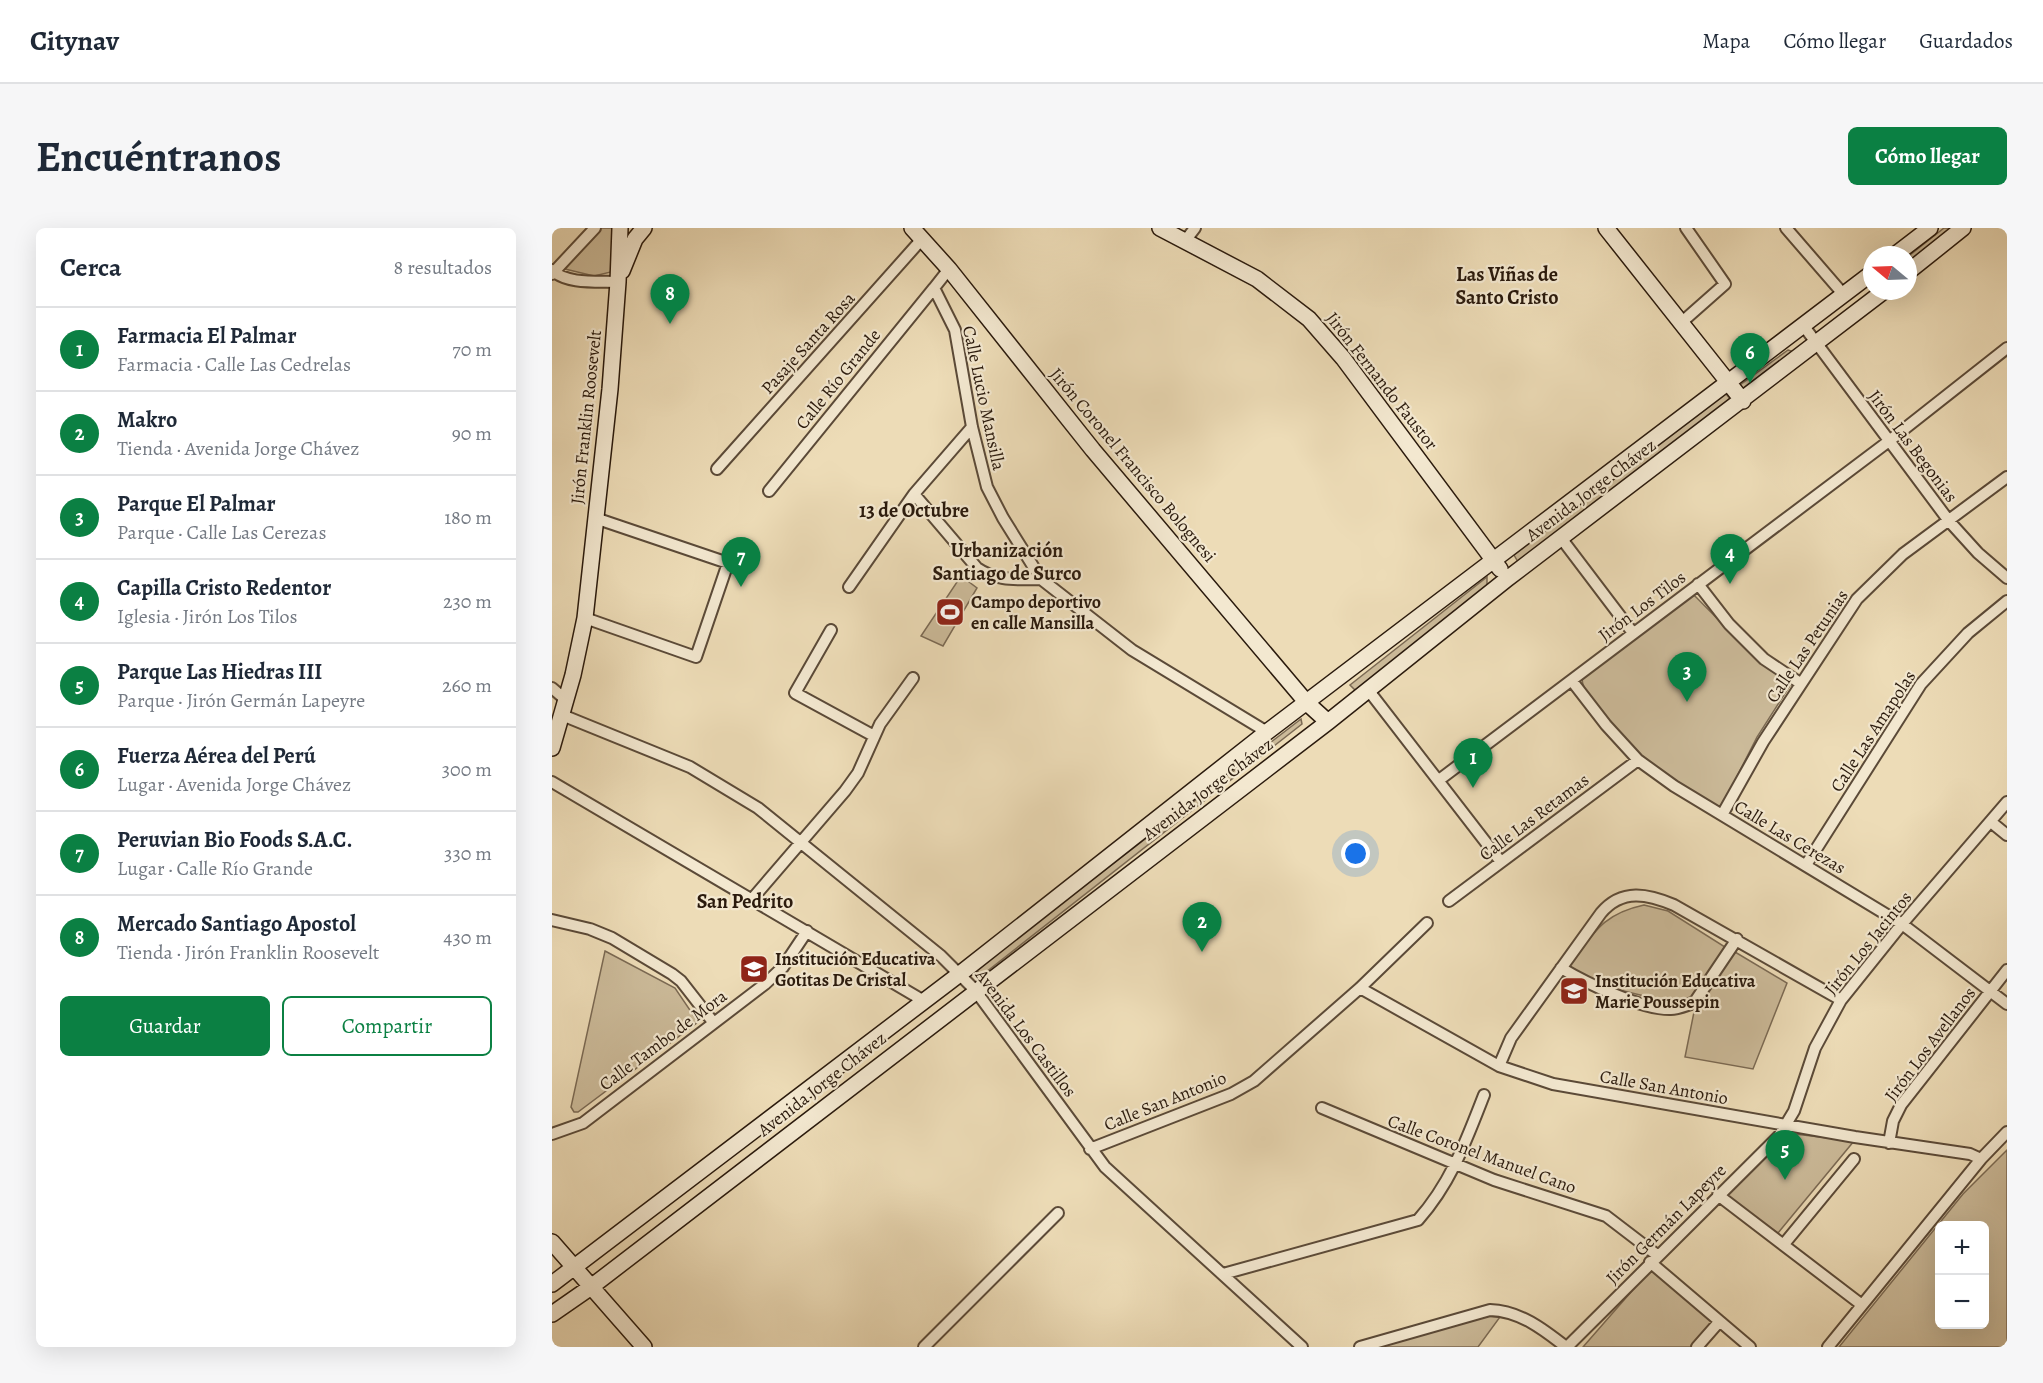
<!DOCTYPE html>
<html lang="es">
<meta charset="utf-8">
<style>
:root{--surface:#fff;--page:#f6f6f7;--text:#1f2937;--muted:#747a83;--line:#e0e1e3;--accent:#0b8043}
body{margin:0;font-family:Alegreya,serif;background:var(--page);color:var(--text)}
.controls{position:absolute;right:18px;bottom:18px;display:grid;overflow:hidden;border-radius:9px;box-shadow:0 6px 24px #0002}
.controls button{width:54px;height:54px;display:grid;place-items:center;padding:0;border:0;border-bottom:2px solid var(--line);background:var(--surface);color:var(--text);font:30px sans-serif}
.compass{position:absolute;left:1311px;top:18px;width:54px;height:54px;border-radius:50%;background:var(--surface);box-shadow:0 6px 24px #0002;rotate:289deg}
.you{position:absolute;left:804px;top:626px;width:21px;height:21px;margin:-15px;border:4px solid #fff;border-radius:50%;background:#1a73e8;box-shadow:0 0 0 9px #1a73e833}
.badge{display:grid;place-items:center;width:39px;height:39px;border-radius:50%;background:var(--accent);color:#fff;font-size:20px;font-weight:700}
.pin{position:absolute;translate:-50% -50px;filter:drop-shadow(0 2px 3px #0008)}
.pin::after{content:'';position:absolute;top:32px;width:21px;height:18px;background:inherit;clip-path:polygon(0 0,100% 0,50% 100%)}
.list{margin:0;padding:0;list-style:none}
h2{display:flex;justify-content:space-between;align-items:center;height:78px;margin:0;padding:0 24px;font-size:26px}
h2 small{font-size:20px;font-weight:400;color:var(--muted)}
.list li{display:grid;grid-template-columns:39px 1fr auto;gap:18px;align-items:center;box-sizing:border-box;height:84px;padding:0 24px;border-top:2px solid var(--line)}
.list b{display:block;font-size:22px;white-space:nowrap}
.list p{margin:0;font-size:20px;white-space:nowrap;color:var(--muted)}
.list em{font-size:20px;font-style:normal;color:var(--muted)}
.actions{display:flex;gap:12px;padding:18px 24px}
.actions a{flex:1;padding:14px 0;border:2px solid var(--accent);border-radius:9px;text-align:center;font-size:21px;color:var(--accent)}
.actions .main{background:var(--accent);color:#fff}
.map{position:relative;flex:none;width:1455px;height:1119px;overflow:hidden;border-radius:9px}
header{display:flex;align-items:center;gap:36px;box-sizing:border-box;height:84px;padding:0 30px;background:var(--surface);border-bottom:2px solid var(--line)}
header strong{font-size:28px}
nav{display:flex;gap:33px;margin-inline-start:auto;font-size:21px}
.intro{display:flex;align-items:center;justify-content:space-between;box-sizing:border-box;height:144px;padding:0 36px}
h1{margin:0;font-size:42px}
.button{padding:15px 27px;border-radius:9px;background:var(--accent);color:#fff;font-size:21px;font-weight:700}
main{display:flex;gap:36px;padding:0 36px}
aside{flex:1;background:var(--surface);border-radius:9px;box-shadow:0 6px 24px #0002}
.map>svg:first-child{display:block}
.green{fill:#ccbb9a;stroke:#7b6a54;stroke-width:1.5;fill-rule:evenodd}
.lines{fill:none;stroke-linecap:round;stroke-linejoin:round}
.street-casing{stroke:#5b4a38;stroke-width:14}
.secondary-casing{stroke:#2a1a0d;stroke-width:18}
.street{stroke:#f3e8d0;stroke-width:10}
.secondary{stroke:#f3e8d0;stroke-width:15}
.labels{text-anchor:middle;stroke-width:4.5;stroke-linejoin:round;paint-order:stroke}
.street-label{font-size:18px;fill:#2a1a0d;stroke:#f3e8d0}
.poi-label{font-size:18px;font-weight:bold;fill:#2a1a0d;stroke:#f3e8d0;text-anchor:start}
.neighbourhood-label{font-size:20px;font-weight:bold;fill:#2a1a0d;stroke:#f3e8d0}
</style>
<header>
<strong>Citynav</strong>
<nav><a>Mapa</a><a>Cómo llegar</a><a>Guardados</a></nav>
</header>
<div class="intro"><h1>Encuéntranos</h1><a class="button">Cómo llegar</a></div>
<main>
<aside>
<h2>Cerca<small>8 resultados</small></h2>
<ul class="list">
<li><span class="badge">1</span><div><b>Farmacia El Palmar</b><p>Farmacia · Calle Las Cedrelas</p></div><em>70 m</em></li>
<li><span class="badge">2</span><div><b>Makro</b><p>Tienda · Avenida Jorge Chávez</p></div><em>90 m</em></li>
<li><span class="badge">3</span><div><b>Parque El Palmar</b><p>Parque · Calle Las Cerezas</p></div><em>180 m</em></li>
<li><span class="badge">4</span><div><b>Capilla Cristo Redentor</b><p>Iglesia · Jirón Los Tilos</p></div><em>230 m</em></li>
<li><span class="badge">5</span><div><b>Parque Las Hiedras III</b><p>Parque · Jirón Germán Lapeyre</p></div><em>260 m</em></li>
<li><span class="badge">6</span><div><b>Fuerza Aérea del Perú</b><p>Lugar · Avenida Jorge Chávez</p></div><em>300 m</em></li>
<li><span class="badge">7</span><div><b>Peruvian Bio Foods S.A.C.</b><p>Lugar · Calle Río Grande</p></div><em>330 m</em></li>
<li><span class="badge">8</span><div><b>Mercado Santiago Apostol</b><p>Tienda · Jirón Franklin Roosevelt</p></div><em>430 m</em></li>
</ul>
<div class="actions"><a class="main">Guardar</a><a>Compartir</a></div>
</aside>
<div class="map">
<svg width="1455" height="1119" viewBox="0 0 1455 1119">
<rect width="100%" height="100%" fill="#eddcb7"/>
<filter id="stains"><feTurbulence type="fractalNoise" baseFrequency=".00333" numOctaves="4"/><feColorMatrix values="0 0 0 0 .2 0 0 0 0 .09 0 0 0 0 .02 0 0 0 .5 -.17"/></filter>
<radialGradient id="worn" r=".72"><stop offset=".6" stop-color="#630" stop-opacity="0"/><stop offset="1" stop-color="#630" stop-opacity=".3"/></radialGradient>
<path class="green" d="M47,0H63L59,44L42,48L13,41Z
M1392,0H1404L1362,33L1358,27Z
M1236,122L1245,125L1193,163L1188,157Z
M1174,166L1179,172L966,334L962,327Z
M409,348L425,360L391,418L369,408Z
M935,349V361L805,464L798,457Z
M1139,364L1208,434L1239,456L1205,509L1169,580C1120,553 1074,523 1042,475C1037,467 1030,460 1030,450Z
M749,491L750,496L429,748L424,741Z
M1092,677L1116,683L1173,719L1141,768L1121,775L1047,757L1017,738C1042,705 1050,686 1092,677Z
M53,723L123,760L146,794L26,884H22L19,879Z
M1183,724L1235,755L1201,841L1133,829L1143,779Z
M1234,905L1302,913L1226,1005L1171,967Z
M1455,922V1119H1287L1411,966ZM1388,998H1432V1096H1388Z
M1100,1040L1162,1095L1141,1119H1031Z
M932,1088L948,1089L926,1119H826Z"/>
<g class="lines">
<g class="street-casing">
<path id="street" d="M1234,0L1292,67
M633,13L643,0
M397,41L382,60L403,102L420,199L435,259L451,290L489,351L580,422L715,504
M0,42C15,57 47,53 66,54
M0,46L43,0
M1130,94L1173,56L1134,0
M1251,97L1397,293L1426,325L1455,350
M165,241L370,11
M217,263L382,60
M362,266L425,340C445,354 466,351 489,351
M1009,310L1081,405
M1146,356L1177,396L1212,431L1248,455
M297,359L362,266L420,199
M33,390L144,429L176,335L43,290
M279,402L243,465L322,508
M1020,453L1054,497L1086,532L1122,558L1350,696L1455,776
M0,460L14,472
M817,463L949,634
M10,487L138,539L206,580L389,728L423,762L553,939L750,1119
M887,552L1337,213L1455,120
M0,554L372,773
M1170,587L1211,514L1305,371L1351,326L1455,249
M1439,594L1455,607
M1254,637L1369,456L1416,405L1455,373
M201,670L293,563L306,545L328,496L361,450
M897,673L1086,532
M0,692L38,701L60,710L120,746L129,753L161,794
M1009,740C1034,755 1090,782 1119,781C1126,781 1135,777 1142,775L1185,711
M808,760L947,838L1001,856L1303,909L1418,926L1429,931
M947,838L959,810L1049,685C1070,660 1096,666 1122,677L1289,772
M770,880L942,952L1054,988L1105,1027
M0,906L31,895L213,756L231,739L255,703
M1337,915L1341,893L1349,877L1455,742
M538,921L679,866L702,853L808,760L875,695
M1166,967L1310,1077
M1232,1016L1302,931
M1098,1034L1198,1119
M671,1046L866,992C899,955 914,913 932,867
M372,1119L506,985
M808,1119L938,1082C968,1083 991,1101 1014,1119
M1015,1119L1227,908L1242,883L1263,820L1289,772L1350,696L1455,574
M1145,1119L1167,1094
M1276,1119L1429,931L1455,904"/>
</g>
<g class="secondary-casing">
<path id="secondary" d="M360,0L397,41L541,222L755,475L776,494
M608,0L705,51L757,91L791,130L948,341
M1054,0L1191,173
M1343,27L1378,0
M70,43L83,11L92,0
M1356,44L1411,0
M0,520L21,447L33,390L58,161L66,54L68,0
M0,1014L92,1119
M0,1056L409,745L715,504L1320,45
M0,1086L39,1059L776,494L955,351L1332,63"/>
</g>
<use href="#street" class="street"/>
<use href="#secondary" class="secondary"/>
</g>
<defs>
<g id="stadium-square" transform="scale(1.5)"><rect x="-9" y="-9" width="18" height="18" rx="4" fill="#8f2418" stroke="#f3e8d0"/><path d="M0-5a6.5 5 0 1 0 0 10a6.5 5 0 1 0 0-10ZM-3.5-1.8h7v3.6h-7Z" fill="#fff"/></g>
<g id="school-square" transform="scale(1.5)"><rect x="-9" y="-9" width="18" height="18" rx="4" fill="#8f2418" stroke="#f3e8d0"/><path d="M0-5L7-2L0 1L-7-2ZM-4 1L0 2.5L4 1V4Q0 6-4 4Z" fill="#fff"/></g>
</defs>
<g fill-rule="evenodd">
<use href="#stadium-square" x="398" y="384"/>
<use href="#school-square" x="202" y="741"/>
<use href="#school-square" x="1022" y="763"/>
</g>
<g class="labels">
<g class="street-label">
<text transform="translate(256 115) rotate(-48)" y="6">Pasaje Santa Rosa</text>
<text transform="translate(286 151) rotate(-51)" y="6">Calle Río Grande</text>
<text transform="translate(830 153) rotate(52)" y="6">Jirón Fernando Faustor</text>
<text transform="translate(432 170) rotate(78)" y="6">Calle Lucio Mansilla</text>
<text transform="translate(34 189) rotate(-84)" y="6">Jirón Franklin Roosevelt</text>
<text transform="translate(1361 218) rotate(53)" y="6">Jirón Las Begonias</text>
<text transform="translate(581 237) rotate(50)" y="6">Jirón Coronel Francisco Bolognesi</text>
<text transform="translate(1039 262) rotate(-37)" y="6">Avenida Jorge Chávez</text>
<text transform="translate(1090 378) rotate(-37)" y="6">Jirón Los Tilos</text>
<text transform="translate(1255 418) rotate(-56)" y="6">Calle Las Petunias</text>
<text transform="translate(1321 503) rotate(-57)" y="6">Calle Las Amapolas</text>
<text transform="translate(656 561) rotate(-37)" y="6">Avenida Jorge Chávez</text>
<text transform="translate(982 589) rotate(-37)" y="6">Calle Las Retamas</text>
<text transform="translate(1238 609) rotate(31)" y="6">Calle Las Cerezas</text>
<text transform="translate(1316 715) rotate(-51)" y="6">Jirón Los Jacintos</text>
<text transform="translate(474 805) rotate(53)" y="6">Avenida Los Castillos</text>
<text transform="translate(111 812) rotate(-37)" y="6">Calle Tambo de Mora</text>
<text transform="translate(1378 816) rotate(-53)" y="6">Jirón Los Avellanos</text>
<text transform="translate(270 856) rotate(-38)" y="6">Avenida Jorge Chávez</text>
<text transform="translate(1112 859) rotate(10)" y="6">Calle San Antonio</text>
<text transform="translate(613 873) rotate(-22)" y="6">Calle San Antonio</text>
<text transform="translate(930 926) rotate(20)" y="6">Calle Coronel Manuel Cano</text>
<text transform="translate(1114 996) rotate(-45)" y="6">Jirón Germán Lapeyre</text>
</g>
<g class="poi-label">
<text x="419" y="380">Campo deportivo<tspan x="419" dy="21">en calle Mansilla</tspan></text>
<text x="223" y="737">Institución Educativa<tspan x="223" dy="21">Gotitas De Cristal</tspan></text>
<text x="1043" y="759">Institución Educativa<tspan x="1043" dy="21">Marie Poussepin</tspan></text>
</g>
<g class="neighbourhood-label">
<text x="955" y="53">Las Viñas de<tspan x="955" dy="23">Santo Cristo</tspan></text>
<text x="362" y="289">13 de Octubre</text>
<text x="455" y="329">Urbanización<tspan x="455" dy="23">Santiago de Surco</tspan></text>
<text x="193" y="680">San Pedrito</text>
</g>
</g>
<rect width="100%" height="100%" filter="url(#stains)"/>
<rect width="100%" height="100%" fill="url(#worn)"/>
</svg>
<div class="controls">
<button>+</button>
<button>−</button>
</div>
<svg class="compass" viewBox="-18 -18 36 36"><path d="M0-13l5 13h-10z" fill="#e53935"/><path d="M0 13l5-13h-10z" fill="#747a83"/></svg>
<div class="you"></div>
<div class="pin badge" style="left:921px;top:560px">1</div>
<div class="pin badge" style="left:650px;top:724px">2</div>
<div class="pin badge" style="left:1135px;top:474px">3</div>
<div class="pin badge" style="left:1178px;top:356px">4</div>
<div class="pin badge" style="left:1233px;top:952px">5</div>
<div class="pin badge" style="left:1198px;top:155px">6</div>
<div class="pin badge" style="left:189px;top:359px">7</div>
<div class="pin badge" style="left:118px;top:96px">8</div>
</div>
</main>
